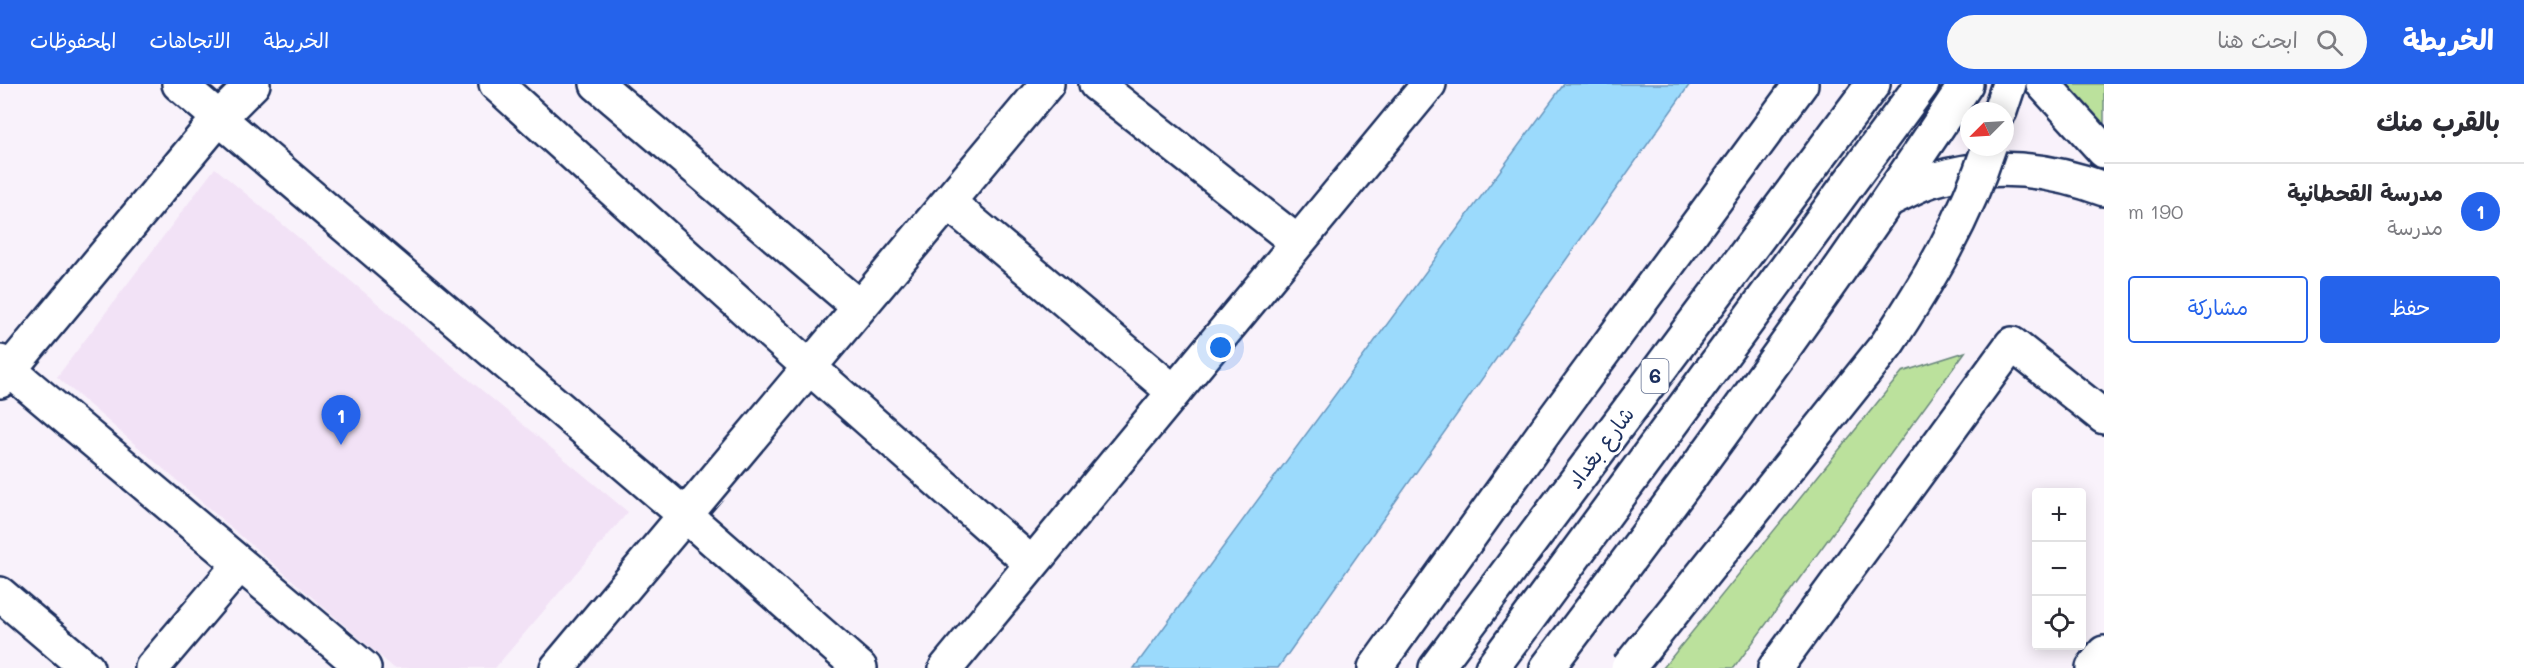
<!DOCTYPE html>
<html lang="ar">
<meta charset="utf-8">
<style>
:root{--surface:#fff;--page:#f7f7f7;--text:#2b2b33;--muted:#7c7c81;--line:#e1e1e2;--accent:#2563eb}
body{margin:0;font-family:Mali,"Playpen Sans Arabic",sans-serif;background:var(--page);color:var(--text);direction:rtl}
.controls{position:absolute;right:18px;bottom:18px;display:grid;overflow:hidden;border-radius:6px;box-shadow:0 3px 15px #0003}
.controls button{width:54px;height:54px;display:grid;place-items:center;padding:0;border:0;border-bottom:2px solid var(--line);background:var(--surface);color:var(--text);font:30px sans-serif}
.compass{position:absolute;left:1960px;top:18px;width:54px;height:54px;border-radius:50%;background:var(--surface);box-shadow:0 3px 15px #0003;rotate:246deg}
.you{position:absolute;left:1221px;top:264px;width:21px;height:21px;margin:-15px;border:4px solid #fff;border-radius:50%;background:#1a73e8;box-shadow:0 0 0 9px #1a73e833}
.badge{display:grid;place-items:center;width:39px;height:39px;border-radius:50%;background:var(--accent);color:#fff;font-size:20px;font-weight:700}
.pin{position:absolute;translate:-50% -50px;filter:drop-shadow(0 2px 3px #0008)}
.pin::after{content:'';position:absolute;top:32px;width:21px;height:18px;background:inherit;clip-path:polygon(0 0,100% 0,50% 100%)}
.list{margin:0;padding:0;list-style:none}
h2{display:flex;justify-content:space-between;align-items:center;height:78px;margin:0;padding:0 24px;font-size:26px}
h2 small{font-size:20px;font-weight:400;color:var(--muted)}
.list li{display:grid;grid-template-columns:39px 1fr auto;gap:18px;align-items:center;box-sizing:border-box;height:96px;padding:0 24px;border-top:2px solid var(--line)}
.list b{display:block;font-size:22px;white-space:nowrap}
.list p{margin:0;font-size:20px;white-space:nowrap;color:var(--muted)}
.list em{font-size:20px;font-style:normal;color:var(--muted)}
.actions{display:flex;gap:12px;padding:18px 24px}
.actions a{flex:1;padding:14px 0;border:2px solid var(--accent);border-radius:6px;text-align:center;font-size:21px;color:var(--accent)}
.actions .main{background:var(--accent);color:#fff}
.icon{flex:none;width:33px;height:33px;fill:none;stroke:currentColor;stroke-width:2;stroke-linecap:round;stroke-linejoin:round}
.map{position:relative;flex:none;width:2104px;height:584px;overflow:hidden;direction:ltr}
header{display:flex;align-items:center;gap:36px;box-sizing:border-box;height:84px;padding:0 30px;background:var(--accent);color:#fff}
header strong{font-size:28px}
nav{display:flex;gap:33px;margin-inline-start:auto;font-size:21px}
.search{width:420px;height:54px;background:var(--page);display:flex;align-items:center;gap:15px;box-sizing:border-box;padding:0 21px;border-radius:33px;color:var(--muted);font-size:22px}
main{display:flex}
aside{flex:1;background:var(--surface)}
.map>svg:first-child{display:block}
.built{fill:#f2e2f6}
.green{fill:#bbe19c;stroke:#6b887d;stroke-width:1.5}
.water{fill:#9bdafc;stroke:#6896bd;stroke-width:1.5}
.lines{fill:none;stroke-linecap:round;stroke-linejoin:round}
.minor-casing{stroke:#1b2f5e;stroke-width:38}
.major-casing{stroke:#1b2f5e;stroke-width:38}
.highway-casing{stroke:#1b2f5e;stroke-width:38}
.minor{stroke:#fff;stroke-width:33}
.major{stroke:#fff;stroke-width:33}
.highway{stroke:#fff;stroke-width:33}
.highway-bridge-casing{stroke:#1b2f5e;stroke-width:38;stroke-linecap:butt}
.highway-bridge{stroke:#fff;stroke-width:33}
.labels{text-anchor:middle;stroke-width:6;stroke-linejoin:round;paint-order:stroke}
.shield{fill:#fff;stroke:#5f6d8e;stroke-width:1.5}
.shield-label{font-size:20px;font-weight:bold;fill:#1b2f5e}
.street-label{font-size:21px;fill:#1b2f5e;stroke:#fff}
</style>
<header>
<strong>الخريطة</strong>
<div class="search"><svg class="icon" aria-label="search" viewBox="0 0 24 24"><circle cx="10" cy="10" r="6"/><path d="M15 15l6 6"/></svg>ابحث هنا</div>
<nav><a>الخريطة</a><a>الاتجاهات</a><a>المحفوظات</a></nav>
</header>
<main>
<aside>
<h2>بالقرب منك<small></small></h2>
<ul class="list">
<li><span class="badge">1</span><div><b>مدرسة القحطانية</b><p>مدرسة</p></div><em>190 m</em></li>
</ul>
<div class="actions"><a class="main">حفظ</a><a>مشاركة</a></div>
</aside>
<div class="map">
<svg width="2104" height="584" viewBox="0 0 2104 584">
<rect width="100%" height="100%" fill="#f9f2fb"/>
<filter id="ink" filterUnits="userSpaceOnUse"><feTurbulence type="fractalNoise" baseFrequency=".0167" numOctaves="2"/><feDisplacementMap in="SourceGraphic" scale="12" xChannelSelector="R" yChannelSelector="G"/><feConvolveMatrix kernelMatrix="1 2 1 2 8 2 1 2 1" color-interpolation-filters="sRGB"/></filter>
<g filter="url(#ink)">
<path class="built" d="M215,84L628,428L495,584H394L57,293Z"/>
<path class="green" d="M2061,0H2104V47Z
M1965,268L1734,584H1663L1902,288Z"/>
<path class="water" d="M1564,0H1690L1278,584H1134Z"/>
<g class="lines">
<g class="minor-casing">
<path id="minor" d="M179,0L685,431L860,584
M496,0L809,283L1032,480
M597,0L859,223
M1096,0L1297,158
M948,118L1174,308
M0,278L364,584
M0,297L219,34L253,0
M0,510L87,584
M152,584L240,480
M557,584L1047,0
M946,584L1429,0
M1775,584L2012,260L2104,333
M2093,584L2104,569"/>
</g>
<g class="major-casing">
<path id="major" d="M2043,0L2104,67
M1890,115C1904,109 1918,100 1932,96C1990,78 2048,84 2104,105"/>
</g>
<g class="highway-casing">
<path id="highway" d="M2000,27L2009,0
M1375,584L1546,346L1801,0
M1436,584L1873,0
M1492,584L1922,0
M1547,584C1692,393 1834,200 1966,0"/>
</g>
<use href="#minor" class="minor"/>
<use href="#major" class="major"/>
<use href="#highway" class="highway"/>
<g class="highway-bridge-casing">
<path id="highway-bridge" d="M1628,584L1887,260C1928,198 1966,134 1989,63"/>
</g>
<use href="#highway-bridge" class="highway-bridge"/>
</g>
</g>
<g class="labels">
<rect class="shield" x="1641.5" y="275" width="27" height="34" rx="4.5"/>
<g class="shield-label">
<text x="1655" y="299">6</text>
</g>
<g class="street-label">
<text transform="translate(1601 364) rotate(-53)" y="7">شارع بغداد</text>
</g>
</g>
</svg>
<div class="controls">
<button>+</button>
<button>−</button>
<button><svg class="icon" aria-label="locate" viewBox="0 0 24 24"><circle cx="12" cy="12" r="6"/><path d="M12 2v4M12 18v4M2 12h4M18 12h4"/></svg></button>
</div>
<svg class="compass" viewBox="-18 -18 36 36"><path d="M0-13l5 13h-10z" fill="#e53935"/><path d="M0 13l5-13h-10z" fill="#7c7c81"/></svg>
<div class="you"></div>
<div class="pin badge" style="left:341px;top:361px">1</div>
</div>
</main>
